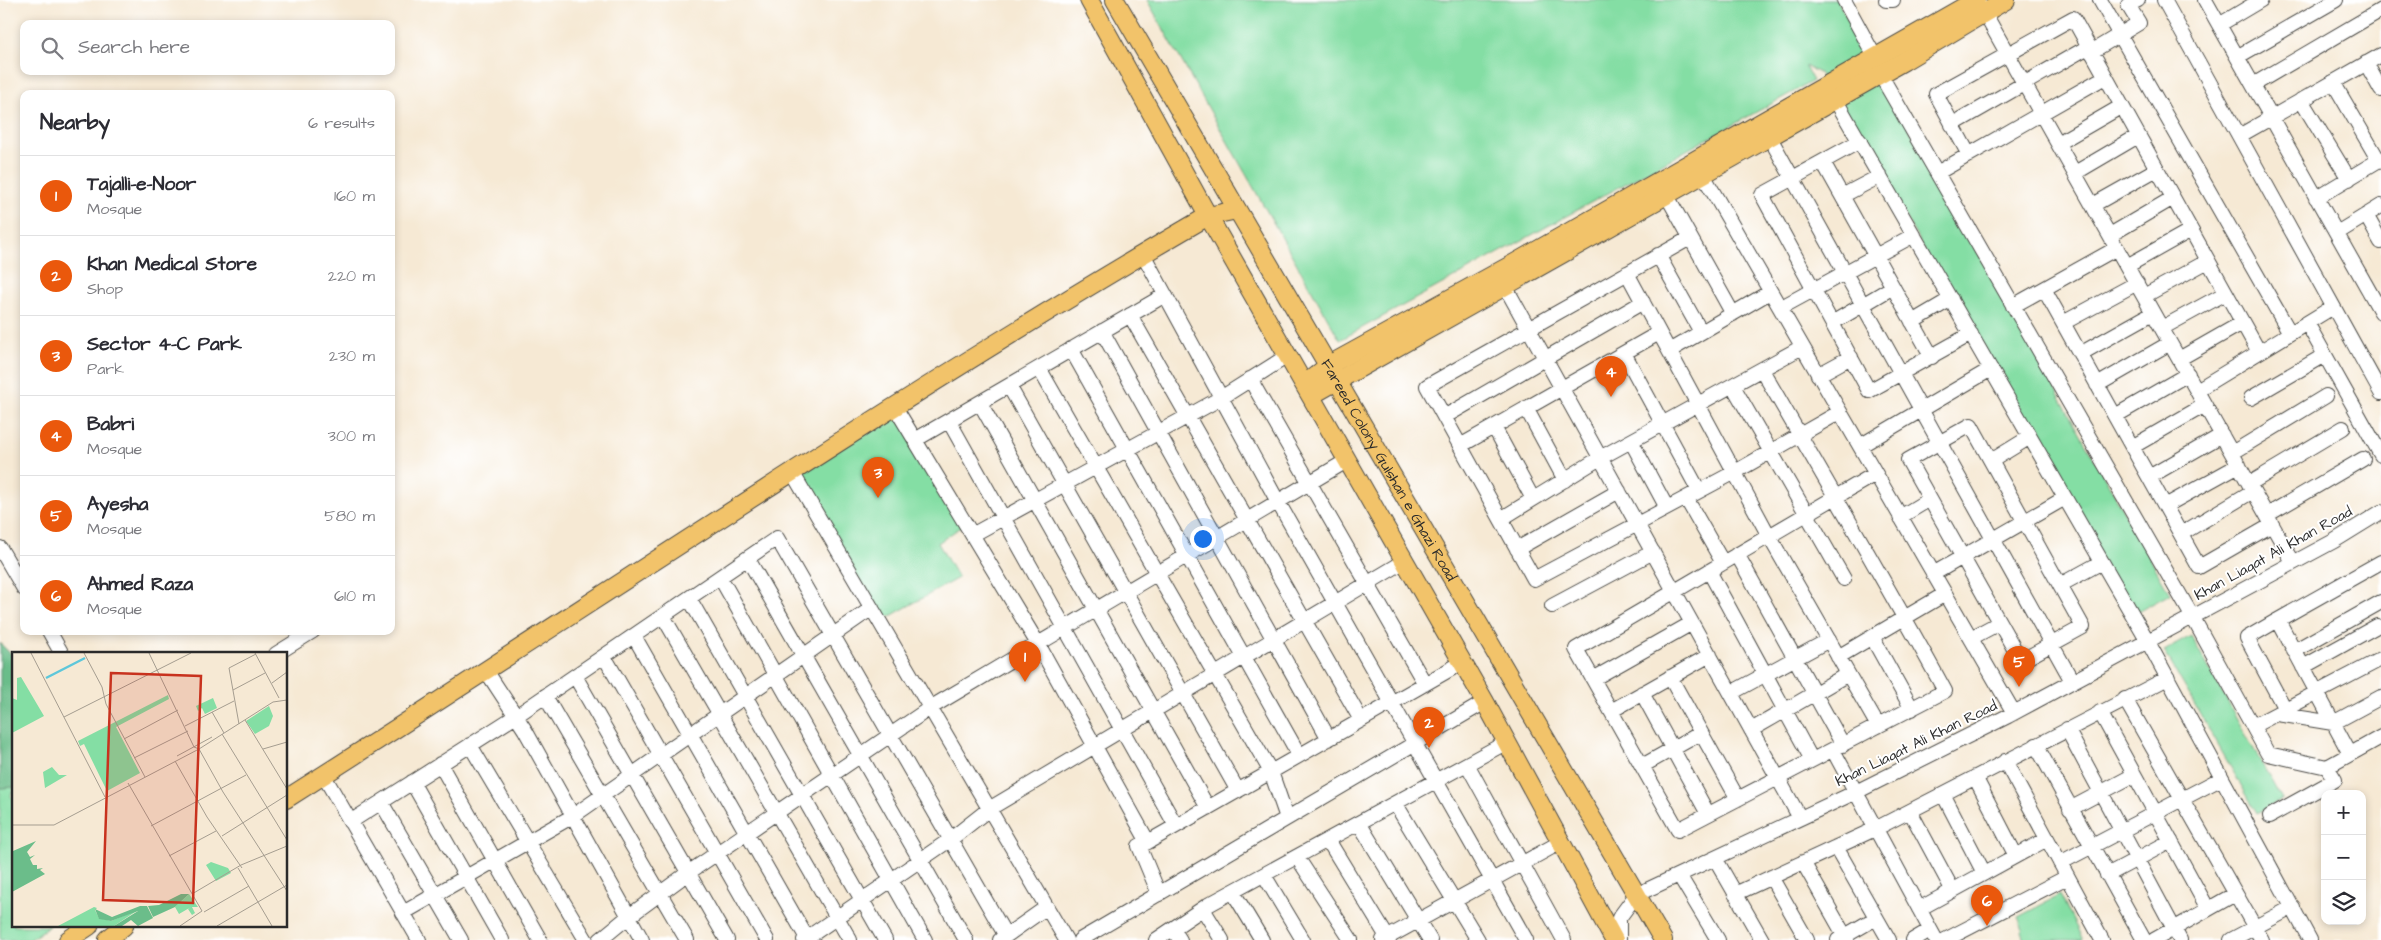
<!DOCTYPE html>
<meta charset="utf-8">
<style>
:root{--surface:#fff;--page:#f7f7f7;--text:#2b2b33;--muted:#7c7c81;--line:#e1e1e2;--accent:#ea580c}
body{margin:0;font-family:"Architects Daughter",sans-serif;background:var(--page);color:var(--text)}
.controls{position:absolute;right:15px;bottom:15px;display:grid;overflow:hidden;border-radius:10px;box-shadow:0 2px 8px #0003}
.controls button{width:45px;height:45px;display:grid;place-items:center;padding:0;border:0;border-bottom:1px solid var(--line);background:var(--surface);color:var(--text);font:25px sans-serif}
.you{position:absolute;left:1202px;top:538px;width:18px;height:18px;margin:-12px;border:4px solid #fff;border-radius:50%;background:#1a73e8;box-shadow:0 0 0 8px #1a73e833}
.badge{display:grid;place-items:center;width:32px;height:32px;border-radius:50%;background:var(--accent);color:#fff;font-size:16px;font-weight:700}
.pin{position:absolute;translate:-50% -41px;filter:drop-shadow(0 1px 2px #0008)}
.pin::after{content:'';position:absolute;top:26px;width:18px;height:15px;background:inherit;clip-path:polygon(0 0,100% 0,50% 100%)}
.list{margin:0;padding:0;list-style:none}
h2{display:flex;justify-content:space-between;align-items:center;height:65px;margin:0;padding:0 20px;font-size:21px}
h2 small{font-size:16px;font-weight:400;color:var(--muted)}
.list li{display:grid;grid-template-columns:32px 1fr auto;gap:15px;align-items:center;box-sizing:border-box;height:80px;padding:0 20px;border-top:1px solid var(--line)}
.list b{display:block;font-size:19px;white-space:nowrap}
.list p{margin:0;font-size:16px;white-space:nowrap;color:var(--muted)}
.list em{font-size:16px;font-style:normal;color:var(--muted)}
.icon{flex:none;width:28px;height:28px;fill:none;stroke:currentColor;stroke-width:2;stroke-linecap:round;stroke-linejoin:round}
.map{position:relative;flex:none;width:2381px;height:940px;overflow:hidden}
.search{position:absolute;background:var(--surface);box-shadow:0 2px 8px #0003;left:20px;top:20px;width:375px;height:55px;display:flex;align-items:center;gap:12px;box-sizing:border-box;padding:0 18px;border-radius:10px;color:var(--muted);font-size:19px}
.panel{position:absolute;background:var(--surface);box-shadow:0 2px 8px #0003;left:20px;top:90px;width:375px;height:545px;border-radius:10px}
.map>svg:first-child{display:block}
.green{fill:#84dea4;stroke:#588468}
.forest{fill:#6bbd8a;stroke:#4b745a}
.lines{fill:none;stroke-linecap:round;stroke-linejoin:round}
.minor-casing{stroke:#494844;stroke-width:16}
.major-casing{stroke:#494844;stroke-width:20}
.minor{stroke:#fff;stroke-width:14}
.major{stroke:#f2c36a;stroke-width:18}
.labels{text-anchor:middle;stroke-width:4;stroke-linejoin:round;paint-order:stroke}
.street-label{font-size:15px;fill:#2b2b2b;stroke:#fff}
.inset-river{fill:none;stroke:#5ec7da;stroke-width:2.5}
.inset-road{fill:none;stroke:#a59d90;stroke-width:1}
.view{fill:#c8321e;fill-opacity:0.15;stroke:#c8321e;stroke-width:2.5}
.inset-edge{fill:none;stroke:#2b2b2b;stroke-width:2.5}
</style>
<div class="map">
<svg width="2381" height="940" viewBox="0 0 2381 940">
<rect width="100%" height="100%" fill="#fff"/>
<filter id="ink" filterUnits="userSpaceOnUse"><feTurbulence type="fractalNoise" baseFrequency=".02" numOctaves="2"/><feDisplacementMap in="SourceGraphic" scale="10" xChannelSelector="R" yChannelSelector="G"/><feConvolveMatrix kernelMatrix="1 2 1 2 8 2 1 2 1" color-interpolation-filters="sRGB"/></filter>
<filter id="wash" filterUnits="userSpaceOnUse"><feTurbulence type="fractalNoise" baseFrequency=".0096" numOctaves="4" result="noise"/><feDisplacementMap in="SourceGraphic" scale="20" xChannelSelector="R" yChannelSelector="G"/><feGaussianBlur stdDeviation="1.12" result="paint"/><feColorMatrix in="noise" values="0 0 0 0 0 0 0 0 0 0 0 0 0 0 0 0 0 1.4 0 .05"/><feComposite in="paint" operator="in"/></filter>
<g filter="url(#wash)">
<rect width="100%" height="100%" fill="#f6e9d4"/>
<path class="green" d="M1147,0H1837L2170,594L2132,615L1861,139L1819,73L1805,66L1813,81L1340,340Z
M895,407L965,524L938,543L958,578L880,622L792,472Z
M2191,636L2282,800L2257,813L2164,651Z
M14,787L11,796L14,800V926H49L30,940H0V788Z
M2060,895L2083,940H2024L2021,931L2023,929L2018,917Z"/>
<path class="forest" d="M0,643L14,657V787L0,788Z"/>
</g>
<g filter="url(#ink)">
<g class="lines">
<g class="minor-casing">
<path id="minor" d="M1844,0L1875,57
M1886,0H1893
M2100,0L2290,333
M2164,0L2381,393
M2205,0L2381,312
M1980,5L2293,562
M2219,25L2261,0
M2091,52L2139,23L2128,5L2138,0
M2237,57L2336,0
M2366,63L2381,90
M1880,74L2192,616L2268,754L2327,767
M2333,82L2379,161
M2253,85L2381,10
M1835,99L2147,640L2310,940
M2301,100L2349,179
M1952,125L2088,47
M1769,136L2072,681
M2239,136L2381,55
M1860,141L1762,195L1869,391L1971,334
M2058,143L2122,106
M1969,155L1936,94L2073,18L2259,352
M1823,162L1932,357
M1698,166L2014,713
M1937,173L2105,77
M2075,173L2138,136
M1666,194L1733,314
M1842,196L1880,176
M2316,198L2381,159
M2093,205L2157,169
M2366,215L2381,242
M2337,233L2381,206
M2110,235L2173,198
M1690,238L1427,386L1534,579L1735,472L1840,412
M1143,254L1278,502L1526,940
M1658,255L1701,332
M2127,266L2191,230
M1627,273L1769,536L1878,726
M1500,277L1800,818
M2044,289L2199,567L2272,525
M2144,296L2208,261
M2013,306L2117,248
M1780,308L1914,235
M1130,315L1361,720
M1912,322L1951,299
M1832,323L1893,287
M2063,323L2137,283
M2307,323L2381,455
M2162,328L2226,293
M1102,331L1329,739
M1071,349L1299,755
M1669,351L1770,292
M1624,353L1699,491
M2080,354L2153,313
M2179,359L2242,323
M1039,368L1271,772L1287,818
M1762,370C1824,477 1886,583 1945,691L1678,830L1576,649C1676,590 1776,532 1875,474
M1818,375L1851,357
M1250,379L1425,684
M2097,385L2170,343
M1009,386L1238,791
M1733,386L1844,579
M2197,390L2333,307
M2251,398L2325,355
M980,403L1208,808
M895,407L1038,644L1148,842L1139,846L1159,894
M1526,408L1565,480
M2115,416L2188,374
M1444,417L1643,302
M949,421L1176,826
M1971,425L2083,627L2021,661L1908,460Z
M1494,427L1533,499
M915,440L1165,295
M1631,441L1667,508
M1460,446L1659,333
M1860,446L1991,369
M2132,447L2205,405
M2232,453L2326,396
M1991,461L2030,437
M792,472L1066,940
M2149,477L2222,435
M2249,484L2343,428
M1686,498L1723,563
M2165,506L2239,465
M2267,515L2363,459
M1900,517L1930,499
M1501,519L1600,458L1802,347
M2181,534L2253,491
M972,535L1221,398L1289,355
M0,548L24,589
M1517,549L1619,491
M1737,554L1843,745
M748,559L966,940
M1709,571L1812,760
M1933,574L2065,498
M720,577L925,940
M2060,585L2102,562
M689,598L885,940
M1552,606L1653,552
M663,616L850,940
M2278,620L2247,638L2285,709
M49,631L62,654
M634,636L808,940
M1872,637L1912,709
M1971,638L1999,623
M2294,651L2381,602
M276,654L313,631
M604,656L767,940
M1838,657L1945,594
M2303,667L2377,626
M487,672L525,730L642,940
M575,676L727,940
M1670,677L1738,799
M1593,679L1692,623
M1642,693L1708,814
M1731,693L1829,640
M545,696L687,940
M2125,699L2262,940
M1611,711L1710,655
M2100,712L2208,909
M2277,714L2333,723L2381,697
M2253,726L2381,659
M2067,729L2180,940
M1751,730L1848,674
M470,745L586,940
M2036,745L2144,940
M1833,750L1936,940
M2350,754L2278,620L2381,562
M2005,761L2102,940
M440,764L540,940
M1467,764L1564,940
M1642,766L1701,733
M324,776L419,940
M1975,777L2016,856
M412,782L502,940
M1943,794L1984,873
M381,802L461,940
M1395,803L1478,940
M2070,809L2134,775
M1910,811L1953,891
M2270,816L2335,780L2327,767L2381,737
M350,822L516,716L777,538L1006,936
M1359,823L1430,940
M1328,840L1389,940
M1148,842L1463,662
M1836,847L1889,940
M1297,857L1351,940
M1715,858L1762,940
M1803,862L1847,940
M2060,863L2222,778
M1264,875L1303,940
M1679,875L1718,940
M2107,875L2171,841
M1771,877L1807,940
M1233,892L1262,940
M1735,894L1875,829L2168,678
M1203,909L1222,940
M1919,909L2047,839
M403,913L573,816L872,608
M1173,929L1180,940
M600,940L628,917L688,873L930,708L1348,460
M804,940L951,839L989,809L1405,561
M1000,940L1047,907
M1080,940L1485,702
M1156,940L1208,905L1507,742
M1383,940L1561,842
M1619,940V918L1636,895L1856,792L2008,716L2334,541L2381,512
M1838,940L1876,918
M1913,940L1930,930
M1945,940L2067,877
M2154,940L2235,894
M2231,940L2293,907"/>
</g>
<g class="major-casing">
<g id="major">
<path d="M1089,0L1208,216L1485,702L1614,940"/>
<path id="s1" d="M1115,0L1663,940"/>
<path d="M1305,384L1329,365L1513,264L1976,0"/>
<path d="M1312,395L1904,61L2006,0"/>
<path d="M286,799C593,604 893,399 1208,216L1237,210"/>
<path d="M108,939L124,926"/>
<path d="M68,940L89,926"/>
</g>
</g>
<use href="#minor" class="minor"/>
<use href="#major" class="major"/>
</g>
</g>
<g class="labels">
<g class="street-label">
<text dy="5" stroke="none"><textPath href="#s1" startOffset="544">Fareed Colony Gulshan e Ghazi Road</textPath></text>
<text transform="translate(2273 553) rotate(-29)" y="5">Khan Liaqat Ali Khan Road</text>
<text transform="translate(1916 743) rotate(-26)" y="5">Khan Liaqat Ali Khan Road</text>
</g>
</g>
<g transform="translate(12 652)">
<rect width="275" height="275" fill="#f6e9d4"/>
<path d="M9,25L32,64L0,81V46L5,48V26ZM156,43L157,47L104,75L128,121L95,139L72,92L68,94L66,89ZM201,46L205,56L193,62L190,56L186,59L184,54ZM257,54L261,64L257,74L243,82L234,69ZM40,115L47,123H55L33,136L31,120ZM199,210L216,216L219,221L204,229L194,213ZM177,242L186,255H180L183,261L180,263L176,257L179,255L167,262L163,255ZM82,255L85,256L83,258L87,266L99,269L126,258L102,274H46Z" fill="#84dea4"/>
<path d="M24,189L15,200L18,205L23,203L18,207L21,213H25V217L31,216L28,218L33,222L0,240L1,199ZM169,242H177L163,255L141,265L136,254L147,253ZM128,254H135L141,266L126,274L119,268L110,274H102L126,259L99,269L87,267L83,257L100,265Z" fill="#6bbd8a"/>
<path class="inset-river" d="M34,26L73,6"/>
<path class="inset-road" d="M19,1L93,145M72,1L90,35L94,52L133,125M137,1L182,95L187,97L211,140L275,239M243,1L267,46M260,31L275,20M221,38L253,21M200,60L212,81M52,65L179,1M233,68L275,137M227,72L217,16L244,2M173,74L222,49M210,82L275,188M112,87L166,58M251,97L275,90M165,104L200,85M122,106L176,79M163,109L195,165L230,216M116,131L190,259L168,274M0,173H42L187,97L261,50L275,48M139,174L234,123M210,184L275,143M157,204L204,179M226,216L260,274M180,242L229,213L275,194M192,260L237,234M205,274L275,233"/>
<path class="view" d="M99,21L189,24L181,251L91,248Z"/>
<rect width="275" height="275" class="inset-edge"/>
</g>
</svg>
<div class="controls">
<button>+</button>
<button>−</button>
<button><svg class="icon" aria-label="layers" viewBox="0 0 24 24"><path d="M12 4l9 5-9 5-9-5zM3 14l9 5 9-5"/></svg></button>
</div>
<div class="you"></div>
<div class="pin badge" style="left:1025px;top:682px">1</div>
<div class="pin badge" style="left:1429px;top:748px">2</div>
<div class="pin badge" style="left:878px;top:498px">3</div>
<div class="pin badge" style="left:1611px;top:397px">4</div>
<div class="pin badge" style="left:2019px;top:687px">5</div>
<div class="pin badge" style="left:1987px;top:926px">6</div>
<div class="search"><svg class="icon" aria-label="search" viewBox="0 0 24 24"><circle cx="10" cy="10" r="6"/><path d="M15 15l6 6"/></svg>Search here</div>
<section class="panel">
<h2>Nearby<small>6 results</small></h2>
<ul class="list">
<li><span class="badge">1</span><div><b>Tajalli-e-Noor</b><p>Mosque</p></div><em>160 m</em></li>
<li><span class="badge">2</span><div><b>Khan Medical Store</b><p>Shop</p></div><em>220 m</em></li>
<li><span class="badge">3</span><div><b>Sector 4-C Park</b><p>Park</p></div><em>230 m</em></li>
<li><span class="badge">4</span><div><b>Babri</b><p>Mosque</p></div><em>300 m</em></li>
<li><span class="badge">5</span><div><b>Ayesha</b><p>Mosque</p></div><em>580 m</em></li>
<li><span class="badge">6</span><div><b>Ahmed Raza</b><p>Mosque</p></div><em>610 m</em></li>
</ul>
</section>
</div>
